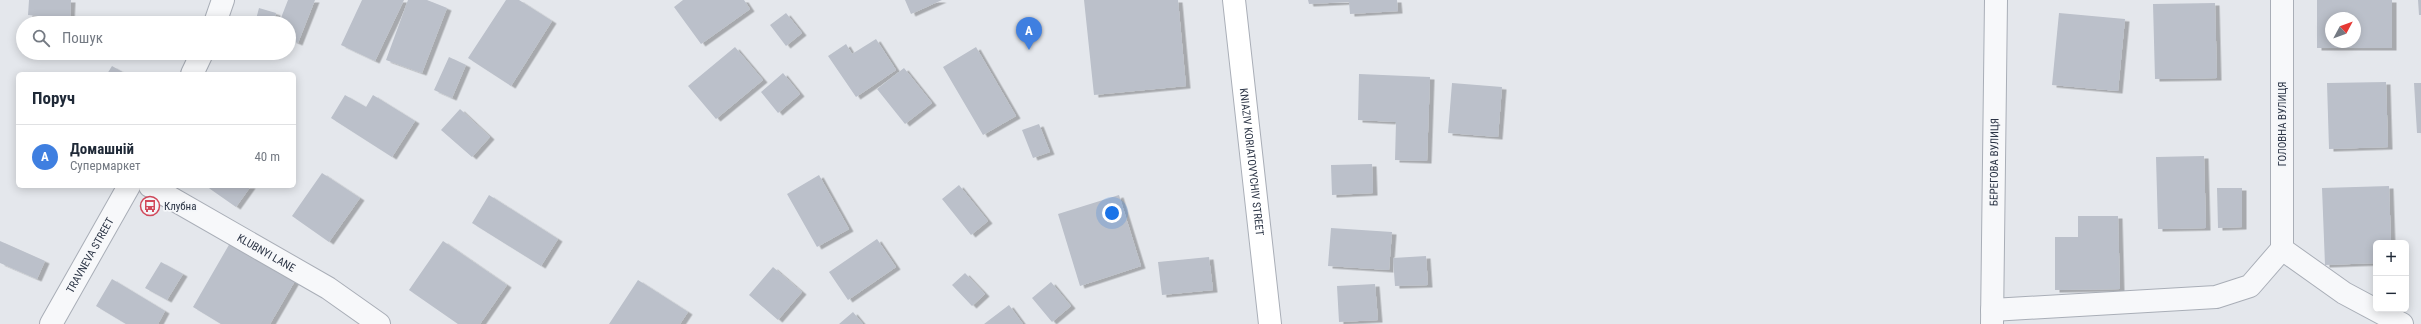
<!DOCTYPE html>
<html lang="uk">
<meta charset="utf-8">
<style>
:root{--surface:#fff;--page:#f6f6f7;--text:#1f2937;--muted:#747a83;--line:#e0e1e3;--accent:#0f766e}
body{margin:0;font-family:"Roboto Condensed",sans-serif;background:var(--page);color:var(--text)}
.controls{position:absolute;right:12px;bottom:12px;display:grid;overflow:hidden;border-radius:6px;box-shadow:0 2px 10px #0003}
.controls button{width:36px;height:36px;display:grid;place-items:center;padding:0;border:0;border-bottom:1px solid var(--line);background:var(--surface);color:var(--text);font:20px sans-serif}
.compass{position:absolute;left:2325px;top:12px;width:36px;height:36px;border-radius:50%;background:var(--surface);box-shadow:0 2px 10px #0003;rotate:49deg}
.you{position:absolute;left:1112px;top:213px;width:14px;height:14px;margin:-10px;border:3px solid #fff;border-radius:50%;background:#1a73e8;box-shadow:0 0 0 6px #1a73e833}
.badge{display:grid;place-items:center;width:26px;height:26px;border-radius:50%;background:var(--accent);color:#fff;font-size:13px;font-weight:700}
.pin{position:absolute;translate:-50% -33px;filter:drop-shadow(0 1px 2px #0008)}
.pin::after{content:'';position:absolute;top:21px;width:14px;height:12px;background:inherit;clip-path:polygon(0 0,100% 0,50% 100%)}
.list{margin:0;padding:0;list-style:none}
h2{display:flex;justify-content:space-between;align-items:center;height:52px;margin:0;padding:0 16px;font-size:17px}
h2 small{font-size:13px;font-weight:400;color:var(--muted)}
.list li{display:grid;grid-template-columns:26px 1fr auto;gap:12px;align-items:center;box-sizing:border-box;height:64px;padding:0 16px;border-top:1px solid var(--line)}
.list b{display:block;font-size:15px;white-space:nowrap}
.list p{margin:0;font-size:13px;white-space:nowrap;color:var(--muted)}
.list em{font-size:13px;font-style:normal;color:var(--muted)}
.icon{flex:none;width:22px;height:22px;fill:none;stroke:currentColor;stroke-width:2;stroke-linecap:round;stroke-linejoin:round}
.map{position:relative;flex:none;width:2421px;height:324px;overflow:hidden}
.search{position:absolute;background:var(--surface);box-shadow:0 2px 10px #0003;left:16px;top:16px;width:280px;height:44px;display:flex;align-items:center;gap:10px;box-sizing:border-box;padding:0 14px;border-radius:22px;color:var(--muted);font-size:15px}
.panel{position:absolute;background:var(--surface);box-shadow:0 2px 10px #0003;left:16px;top:72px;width:280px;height:116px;border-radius:6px}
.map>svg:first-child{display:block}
.building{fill:#bbc0ca;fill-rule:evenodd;filter:url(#shadow)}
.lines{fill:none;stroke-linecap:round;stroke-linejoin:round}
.street-casing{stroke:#a9aeb7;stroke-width:24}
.secondary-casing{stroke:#a9aeb7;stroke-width:24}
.street{stroke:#f7f8fa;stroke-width:22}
.secondary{stroke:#fff;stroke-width:22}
.labels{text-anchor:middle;stroke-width:3.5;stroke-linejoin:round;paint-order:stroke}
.street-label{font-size:11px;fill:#2b3445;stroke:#f4f6f9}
.poi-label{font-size:11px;fill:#2b3445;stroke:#f4f6f9;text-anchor:start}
</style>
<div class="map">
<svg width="2421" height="324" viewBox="0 0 2421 324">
<defs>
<filter id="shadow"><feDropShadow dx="4.5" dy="2.5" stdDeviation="0" flood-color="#0004"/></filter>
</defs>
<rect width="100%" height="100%" fill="#e4e7ec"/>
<path class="building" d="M29,0H71L70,19L28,15Z
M288,0H315L298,43L289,39V23H279Z
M362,0H404L375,61L341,45Z
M408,0H427L447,8L422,73L386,60Z
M506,0H519L552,21L511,86L468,58Z
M683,0H744L750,9L701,44L674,7Z
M905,0H942L911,14Z
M1084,0H1178L1186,86L1094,95Z
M1308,0H1397L1398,11L1350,14L1349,2L1309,4Z
M2317,0H2392V48H2317ZM2331,18H2355V42H2331Z
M2418,0H2421V15H2419Z
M2215,3L2217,78L2155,79L2153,4Z
M259,8L276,13L273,23H255Z
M786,13L802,33L786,46L770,25Z
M2059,13L2125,19L2118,91L2052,85Z
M876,39L896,70L856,97L828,56L846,44L852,54Z
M735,47L763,80L716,119L688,86Z
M976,47L1016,116L983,135L943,67Z
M449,57L466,65L452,98L434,90Z
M112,66L126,74H107Z
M904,68L932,103L905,124L877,89Z
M783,73L800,94L778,113L761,92Z
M1359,74L1430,77L1427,161L1395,160L1396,122L1358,120Z
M2386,82L2388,147L2329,149L2327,83Z
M1452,83L1502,87L1498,137L1448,133Z
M2414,83H2421V133H2417Z
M345,95L366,107L373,95L415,121L392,157L331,118Z
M460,109L490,137L472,157L441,130Z
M1039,124L1050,152L1033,158L1022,130Z
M2204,156L2206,228L2158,229L2156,157Z
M1372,164L1373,193L1332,195L1331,165Z
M322,173L360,198L329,242L292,216Z
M819,175L849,229L817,247L787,194Z
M959,185L988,221L971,235L942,199Z
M206,186H251L236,207Z
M2389,186L2391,243H2376V263L2325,265L2322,188Z
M2217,188H2242V227L2218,228Z
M489,195L558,239L541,266L472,223Z
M1119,195L1141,266L1080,286L1058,214Z
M2078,216H2118L2120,289L2055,290V237H2078Z
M1331,228L1392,232L1389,270L1328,266Z
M877,239L896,267L848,300L829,272Z
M0,241L45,261L37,279L0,263Z
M443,241L507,285L480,324H458L409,290Z
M230,243L295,281L270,324H221L193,307Z
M1426,256L1428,285L1395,286L1393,258Z
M1209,257L1213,290L1162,295L1158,262Z
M161,262L183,274L167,300L145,288Z
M773,267L802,292L778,320L749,295Z
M965,273L985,294L972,306L952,285Z
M112,279L165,311L158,324H126L96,306Z
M638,280L688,312L680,324H609Z
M1051,282L1071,306L1052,322L1032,298Z
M1375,284L1378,320L1339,322L1337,286Z
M1009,305L1023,324H984Z
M853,312L863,324H839Z"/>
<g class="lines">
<g class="street-casing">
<g id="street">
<path d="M215,23L223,0"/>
<path d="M192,74L202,53"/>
<path id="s1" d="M150,186L328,288L379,324"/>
<path d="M2282,249V0"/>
<path d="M2282,249L2344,293L2402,324"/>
<path d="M1992,310L2216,297L2250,286L2282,249"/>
<path id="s2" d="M51,324L129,186"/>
<path id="s3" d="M1992,324L1996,0"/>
</g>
</g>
<g class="secondary-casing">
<g id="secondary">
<path id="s4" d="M1234,0L1270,324"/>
</g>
</g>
<use href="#street" class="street"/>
<use href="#secondary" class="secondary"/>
</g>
<defs>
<g id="bus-ring" transform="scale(1)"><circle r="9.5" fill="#f4f6f9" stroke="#d1495b" stroke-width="1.5"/><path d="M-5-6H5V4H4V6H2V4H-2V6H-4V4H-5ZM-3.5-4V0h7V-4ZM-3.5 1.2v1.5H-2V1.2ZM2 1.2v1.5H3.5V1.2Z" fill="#d1495b"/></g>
</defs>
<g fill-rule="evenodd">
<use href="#bus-ring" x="150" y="206"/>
</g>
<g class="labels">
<g class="street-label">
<text transform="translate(2282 124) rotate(-90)" y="4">ГОЛОВНА ВУЛИЦЯ</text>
<text dy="4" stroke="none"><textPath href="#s4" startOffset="163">KNIAZIV KORIATOVYCHIV STREET</textPath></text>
<text dy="4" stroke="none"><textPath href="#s3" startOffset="162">БЕРЕГОВА ВУЛИЦЯ</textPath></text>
<text dy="4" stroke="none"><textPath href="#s1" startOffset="134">KLUBNYI LANE</textPath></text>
<text dy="4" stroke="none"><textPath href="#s2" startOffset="79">TRAVNEVA STREET</textPath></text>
</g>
<g class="poi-label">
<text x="164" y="210">Клубна</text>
</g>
</g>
</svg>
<div class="controls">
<button>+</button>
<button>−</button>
</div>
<svg class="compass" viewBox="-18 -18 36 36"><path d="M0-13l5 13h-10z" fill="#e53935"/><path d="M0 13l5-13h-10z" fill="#747a83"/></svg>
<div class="you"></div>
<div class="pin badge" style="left:1029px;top:50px;background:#3f7fe0">A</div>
<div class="search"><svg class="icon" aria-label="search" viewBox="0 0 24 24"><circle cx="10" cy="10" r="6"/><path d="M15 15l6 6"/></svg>Пошук</div>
<section class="panel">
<h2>Поруч<small></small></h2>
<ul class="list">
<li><span class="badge" style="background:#3f7fe0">A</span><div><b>Домашній</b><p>Супермаркет</p></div><em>40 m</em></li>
</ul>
</section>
</div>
